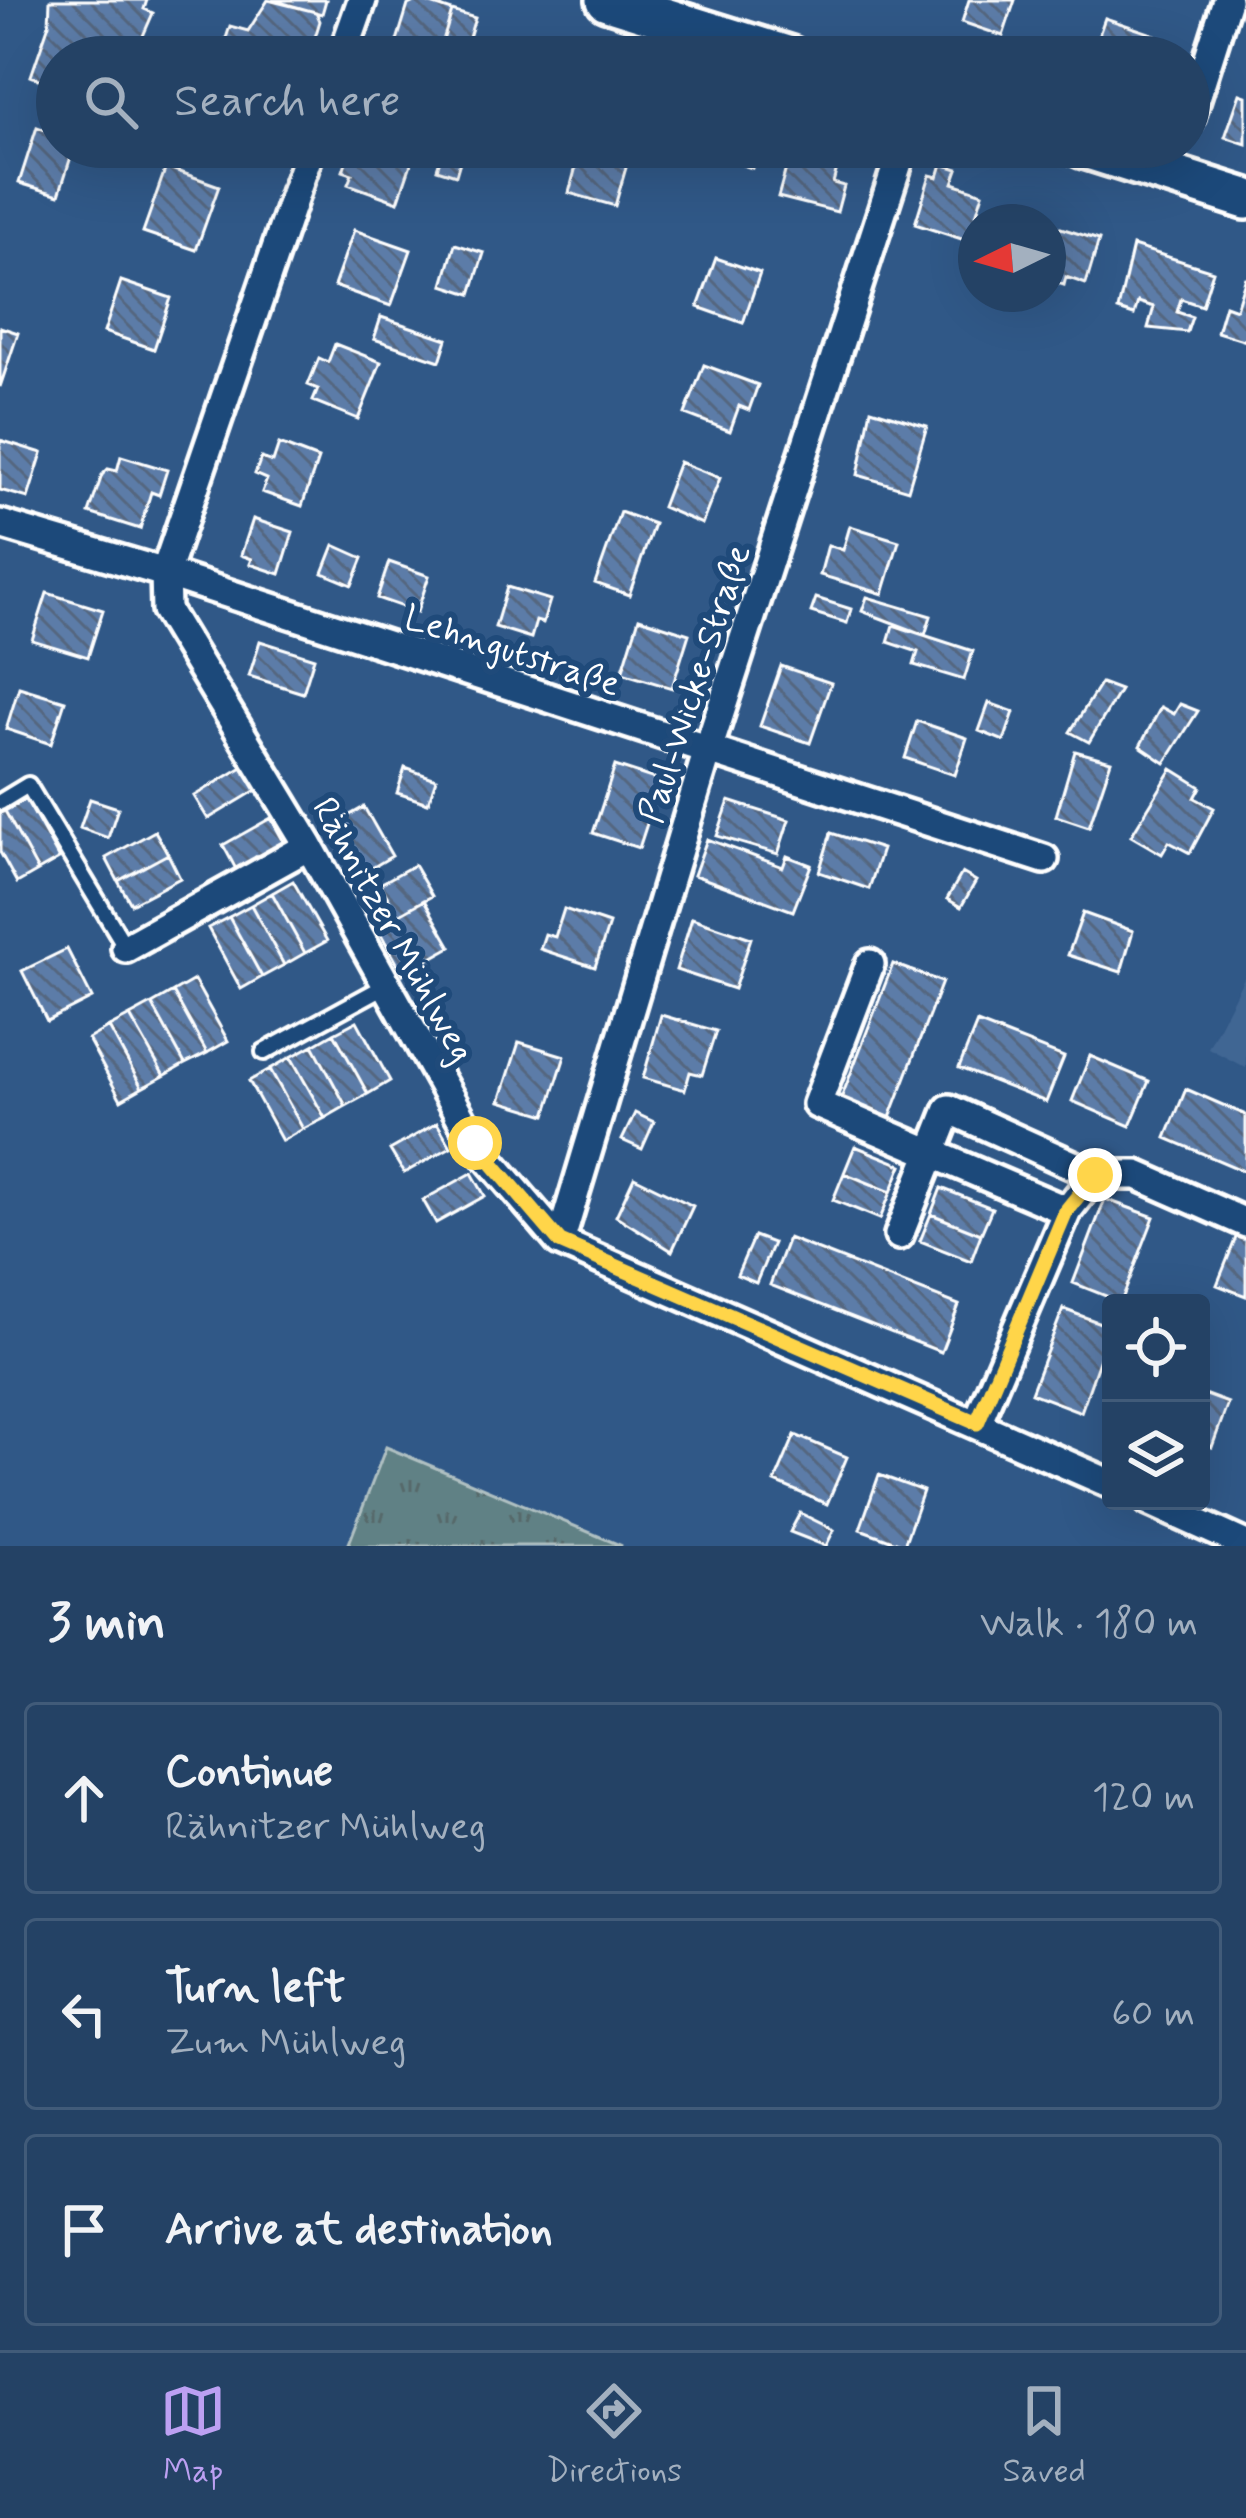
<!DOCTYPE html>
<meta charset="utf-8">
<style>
:root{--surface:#244265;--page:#304d6e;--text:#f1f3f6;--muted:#a3b0bf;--line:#415b79;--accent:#bca0f2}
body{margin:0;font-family:Mynerve,sans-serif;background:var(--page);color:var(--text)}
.controls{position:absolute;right:36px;bottom:36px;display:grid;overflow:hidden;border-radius:12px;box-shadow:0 12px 48px #0002}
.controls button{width:108px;height:108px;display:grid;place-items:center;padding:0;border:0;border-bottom:3px solid var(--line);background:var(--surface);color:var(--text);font:60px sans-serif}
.compass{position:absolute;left:958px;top:204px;width:108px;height:108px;border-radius:50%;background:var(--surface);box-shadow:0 12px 48px #0002;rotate:265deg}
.stop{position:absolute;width:36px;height:36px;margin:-27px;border:9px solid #ffd54a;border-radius:50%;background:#fff}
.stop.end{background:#ffd54a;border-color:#fff;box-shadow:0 3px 12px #0008}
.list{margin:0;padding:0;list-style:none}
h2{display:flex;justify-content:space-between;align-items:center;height:156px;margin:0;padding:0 48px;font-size:51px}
h2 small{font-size:39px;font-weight:400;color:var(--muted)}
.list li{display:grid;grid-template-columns:78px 1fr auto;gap:36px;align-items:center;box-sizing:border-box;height:192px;margin:0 24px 24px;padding:0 24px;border:3px solid var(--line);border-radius:12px}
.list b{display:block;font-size:45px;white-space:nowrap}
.list p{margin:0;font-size:39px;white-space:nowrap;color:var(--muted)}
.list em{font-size:39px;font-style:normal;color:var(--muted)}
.icon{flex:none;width:66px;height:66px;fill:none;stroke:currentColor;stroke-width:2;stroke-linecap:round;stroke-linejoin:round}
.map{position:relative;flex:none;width:1246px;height:1546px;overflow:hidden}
.search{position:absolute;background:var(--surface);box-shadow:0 12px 48px #0002;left:36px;right:36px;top:36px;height:132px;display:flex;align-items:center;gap:30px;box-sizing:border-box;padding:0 42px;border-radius:66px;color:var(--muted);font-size:45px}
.sheet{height:804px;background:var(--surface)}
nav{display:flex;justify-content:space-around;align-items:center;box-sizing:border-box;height:168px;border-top:3px solid var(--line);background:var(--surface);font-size:33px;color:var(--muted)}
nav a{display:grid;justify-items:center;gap:6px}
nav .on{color:var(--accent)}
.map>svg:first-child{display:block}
.built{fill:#416693}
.grass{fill:url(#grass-tufts);stroke:#b0c0c2;stroke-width:3}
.building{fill:url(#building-back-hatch);stroke:#fff;stroke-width:3}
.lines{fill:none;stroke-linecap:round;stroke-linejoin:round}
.service-casing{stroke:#fff;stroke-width:22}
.minor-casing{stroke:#fff;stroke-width:36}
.secondary-casing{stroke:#fff;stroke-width:48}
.service{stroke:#1f4a7a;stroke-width:14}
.minor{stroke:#1f4a7a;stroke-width:27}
.secondary{stroke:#1f4a7a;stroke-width:39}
.route{stroke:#ffd54a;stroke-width:15}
.labels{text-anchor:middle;stroke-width:12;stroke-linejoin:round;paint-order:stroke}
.street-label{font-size:36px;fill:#fff;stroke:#1f4a7a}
</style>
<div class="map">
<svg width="1246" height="1546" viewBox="0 0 1246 1546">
<defs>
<pattern id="grass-tufts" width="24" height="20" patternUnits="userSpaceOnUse" patternTransform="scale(3)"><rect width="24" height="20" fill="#608185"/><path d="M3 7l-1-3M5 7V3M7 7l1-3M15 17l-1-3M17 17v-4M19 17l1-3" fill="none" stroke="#57696b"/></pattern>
<pattern id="building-back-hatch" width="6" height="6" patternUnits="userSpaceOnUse" patternTransform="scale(3)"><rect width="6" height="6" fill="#5b7ca8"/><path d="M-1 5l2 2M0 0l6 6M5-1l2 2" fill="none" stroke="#54667f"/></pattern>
</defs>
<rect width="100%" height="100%" fill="#305887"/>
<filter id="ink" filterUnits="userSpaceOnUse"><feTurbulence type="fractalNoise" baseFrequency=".00833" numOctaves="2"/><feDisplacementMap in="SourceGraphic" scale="24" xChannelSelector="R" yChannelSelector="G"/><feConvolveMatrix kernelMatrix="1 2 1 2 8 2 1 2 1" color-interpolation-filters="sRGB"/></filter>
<g filter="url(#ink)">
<path class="built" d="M1246,974V1068L1208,1048Z"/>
<path class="grass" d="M386,1447L622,1546H348Z"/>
<path class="building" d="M50,0H147L144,9L153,13L143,36L149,42L143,57H125L127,52L96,40L90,57H57V86L31,76L49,24Z
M268,0L316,12L320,21L309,57H220L230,26L248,31Z
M272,0H326L322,14Z
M419,0L452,11L438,57H392L408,5Z
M969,0H1015L1003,36L962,22Z
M452,11L475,18L463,57H438Z
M1105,18L1155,35L1147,57H1091Z
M1240,94L1246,96V144L1225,137Z
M37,127L57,134V147H74L59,195L19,183Z
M351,147L415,152L398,202L348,184L352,174L343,171Z
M444,147L464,148L456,175L437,169Z
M581,147H660L657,157L631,150L615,206L569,193Z
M688,147H758L752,168Z
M792,147L841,153L833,183L844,186L837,212L778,197Z
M942,164L958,169L953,183L983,193L968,241L915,224L930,175L938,177Z
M166,167L219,186L196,250L143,232Z
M1048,224L1099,240L1086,284L1066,277L1064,285L1048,280Z
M354,230L411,250L391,306L334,286Z
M455,244L484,253L471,294L443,285Z
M1133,246L1213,271L1202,306L1181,299L1177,312L1192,317L1187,332L1148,328L1154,307L1138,302L1134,315L1118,310Z
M716,258L760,273L743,323L698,307Z
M1246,277V341L1217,332L1225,305L1236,309Z
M121,281L171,298L154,349L104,332Z
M381,317L447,339L440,361L374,339Z
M0,327L18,333L0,387Z
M335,344L381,362L358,419L313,401L318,389L308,385L319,358L328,362Z
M704,365L758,385L749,410L739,406L730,431L685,414Z
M871,409L927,426L908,490L858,475Z
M0,440L42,453L28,498L0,490Z
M279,444L318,459L302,506L262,492L267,479L255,474L261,458L273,462Z
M121,456L167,470L159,495L151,492L140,529L89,513L102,475L108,469L117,471Z
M679,462L720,478L702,524L662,507Z
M620,512L654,524L629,595L595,583Z
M253,519L293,532L280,574L250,564L252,559L241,555Z
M850,526L899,541L883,594L820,575L828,545L843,550Z
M334,545L363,558L352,585L323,573Z
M389,562L429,576L417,612L377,598Z
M507,587L550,600L543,623L536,621L531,638L495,627Z
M47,593L103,610L88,657L32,640Z
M867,597L931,616L925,635L862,611Z
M816,598L851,609L847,623L811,612Z
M639,618L689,634L672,688L622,673Z
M893,625L973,651L964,680L914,665L918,652L888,642Z
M260,641L314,658L303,693L249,676Z
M781,666L831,683L810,743L760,726Z
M1101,683L1120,690L1089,742L1070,732Z
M19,687L65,701L51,744L6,729Z
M989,703L1014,712L1004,741L979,731Z
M1180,704L1198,711L1165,763L1140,746L1161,707L1174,714Z
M917,721L967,738L955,775L905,758Z
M1075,751L1111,761L1089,827L1056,816Z
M244,766L258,789L208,819L194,796Z
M615,766L661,781L639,848L593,833Z
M405,768L436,779L428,803L397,793Z
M1172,769L1201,787L1195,798L1214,808L1190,853L1169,842L1162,854L1131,836Z
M26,799L59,859L38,871L5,811Z
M90,799L118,808L108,838L80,828Z
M729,801L789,820L778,854L717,836Z
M364,807L392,856L355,878L327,828Z
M5,811L38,871L17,883L0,852V813Z
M271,818L285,844L237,871L223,845Z
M155,831L168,854L118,881L106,858Z
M831,833L882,849L869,889L819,872Z
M707,839L783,867L787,856L811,865L793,911L694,875Z
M168,854L180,878L131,904L118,881Z
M414,865L432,896L398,915L380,884Z
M962,873L976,881L961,907L947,899Z
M293,881L327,941L305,953L272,893Z
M272,893L305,953L284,965L251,905Z
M424,900L451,947L403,974L377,927Z
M251,905L284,965L262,977L229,917Z
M564,909L609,924L595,967L540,949L545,934L555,937Z
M1083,913L1133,931L1121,972L1068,955Z
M229,917L262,977L241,989L208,928Z
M692,918L751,938L734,989L676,970Z
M67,949L92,998L47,1021L22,971Z
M893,964L942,982L888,1123L839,1104Z
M194,980L228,1041L207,1053L173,992Z
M173,992L207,1053L185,1064L152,1004Z
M152,1004L185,1064L164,1076L130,1016Z
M661,1015L716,1031L702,1075L690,1072L685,1090L643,1078Z
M130,1016L164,1076L142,1088L109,1027Z
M357,1021L390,1081L368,1094L334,1033Z
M977,1023L1064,1057L1046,1102L959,1068Z
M109,1027L142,1088L121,1100L88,1039Z
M334,1033L368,1094L346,1106L313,1045Z
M519,1042L565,1056L546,1115L500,1101Z
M313,1045L346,1106L325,1118L291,1057Z
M1090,1056L1149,1081L1130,1126L1072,1101Z
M291,1057L325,1118L303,1129L270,1069Z
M270,1069L303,1129L282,1141L249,1081Z
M1186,1089L1246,1115V1172L1166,1138Z
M635,1113L654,1122L642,1149L622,1140Z
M437,1123L451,1147L404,1173L390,1150Z
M855,1146L902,1165L891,1192L844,1173Z
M472,1173L485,1196L436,1223L423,1200Z
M844,1173L891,1192L880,1219L833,1200Z
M634,1177L693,1206L672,1251L616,1216Z
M941,1188L992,1208L981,1234L931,1214Z
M1105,1199L1154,1217L1121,1302L1073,1283Z
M931,1214L981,1234L971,1261L920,1241Z
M1239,1230L1246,1233V1296L1217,1285Z
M754,1236L773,1243L756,1283L737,1275Z
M788,1238L959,1305L941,1352L770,1285Z
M1063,1309L1111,1327L1081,1412L1031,1393Z
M1201,1393L1228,1403L1212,1447L1201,1443Z
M795,1435L847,1457L827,1504L775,1482Z
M879,1475L923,1491L904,1545L860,1529Z
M800,1513L834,1530L826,1546L790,1532Z"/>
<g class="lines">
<g class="service-casing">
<path id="service" d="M0,802L28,785L126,948
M264,1052L385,986"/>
</g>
<g class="minor-casing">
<path id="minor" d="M342,57L362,0
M1189,120L1227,0
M311,147L165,573L1044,859
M0,524L165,573L166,610L309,846L475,1143L560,1242L1111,1484
M126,948L309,846
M870,964L817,1104L1067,1211
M899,1235L949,1109L1095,1175
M560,1242L708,750L903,147
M977,1423L1067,1211L1095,1175H1137L1246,1223
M1149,1501L1246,1545"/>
</g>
<g class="secondary-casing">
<path id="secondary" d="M607,0L790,57
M1082,147L1246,199"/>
</g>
<use href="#service" class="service"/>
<use href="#minor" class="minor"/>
<use href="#secondary" class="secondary"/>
</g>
</g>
<g class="lines" filter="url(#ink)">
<path class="route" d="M475,1143L560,1242L977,1423L1066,1211L1095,1175"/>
</g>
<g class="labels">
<g class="street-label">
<text transform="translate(513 649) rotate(18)" y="13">Lehngutstraße</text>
<text transform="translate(693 683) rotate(-72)" y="13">Paul-Wicke-Straße</text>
<text transform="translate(395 929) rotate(61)" y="13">Rähnitzer Mühlweg</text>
</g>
</g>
</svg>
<div class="controls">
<button><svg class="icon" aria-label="locate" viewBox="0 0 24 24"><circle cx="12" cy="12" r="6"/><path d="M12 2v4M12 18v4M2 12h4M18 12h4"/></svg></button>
<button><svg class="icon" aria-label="layers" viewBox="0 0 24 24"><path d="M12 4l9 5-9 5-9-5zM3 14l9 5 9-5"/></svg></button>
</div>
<svg class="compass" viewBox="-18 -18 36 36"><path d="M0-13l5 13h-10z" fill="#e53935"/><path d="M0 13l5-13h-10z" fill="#a3b0bf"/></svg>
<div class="stop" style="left:475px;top:1143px"></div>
<div class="stop end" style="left:1095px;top:1175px"></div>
<div class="search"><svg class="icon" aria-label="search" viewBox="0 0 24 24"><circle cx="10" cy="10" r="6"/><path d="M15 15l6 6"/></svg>Search here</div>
</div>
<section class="sheet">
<h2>3 min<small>Walk · 180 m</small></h2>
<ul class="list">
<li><svg class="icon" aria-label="ahead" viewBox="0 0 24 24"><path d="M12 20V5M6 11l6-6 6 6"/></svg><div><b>Continue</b><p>Rähnitzer Mühlweg</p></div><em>120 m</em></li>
<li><svg class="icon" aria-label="left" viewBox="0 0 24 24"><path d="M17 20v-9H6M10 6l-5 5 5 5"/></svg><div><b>Turn left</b><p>Zum Mühlweg</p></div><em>60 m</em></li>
<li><svg class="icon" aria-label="arrive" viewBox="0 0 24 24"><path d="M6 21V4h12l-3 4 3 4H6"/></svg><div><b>Arrive at destination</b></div></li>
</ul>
</section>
<nav>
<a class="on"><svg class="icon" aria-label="map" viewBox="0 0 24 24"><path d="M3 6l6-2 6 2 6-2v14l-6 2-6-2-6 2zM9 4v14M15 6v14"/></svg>Map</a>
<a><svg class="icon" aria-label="directions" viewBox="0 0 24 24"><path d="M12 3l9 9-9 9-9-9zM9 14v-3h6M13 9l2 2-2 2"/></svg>Directions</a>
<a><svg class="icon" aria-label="saved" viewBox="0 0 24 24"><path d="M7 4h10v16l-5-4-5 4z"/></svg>Saved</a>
</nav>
